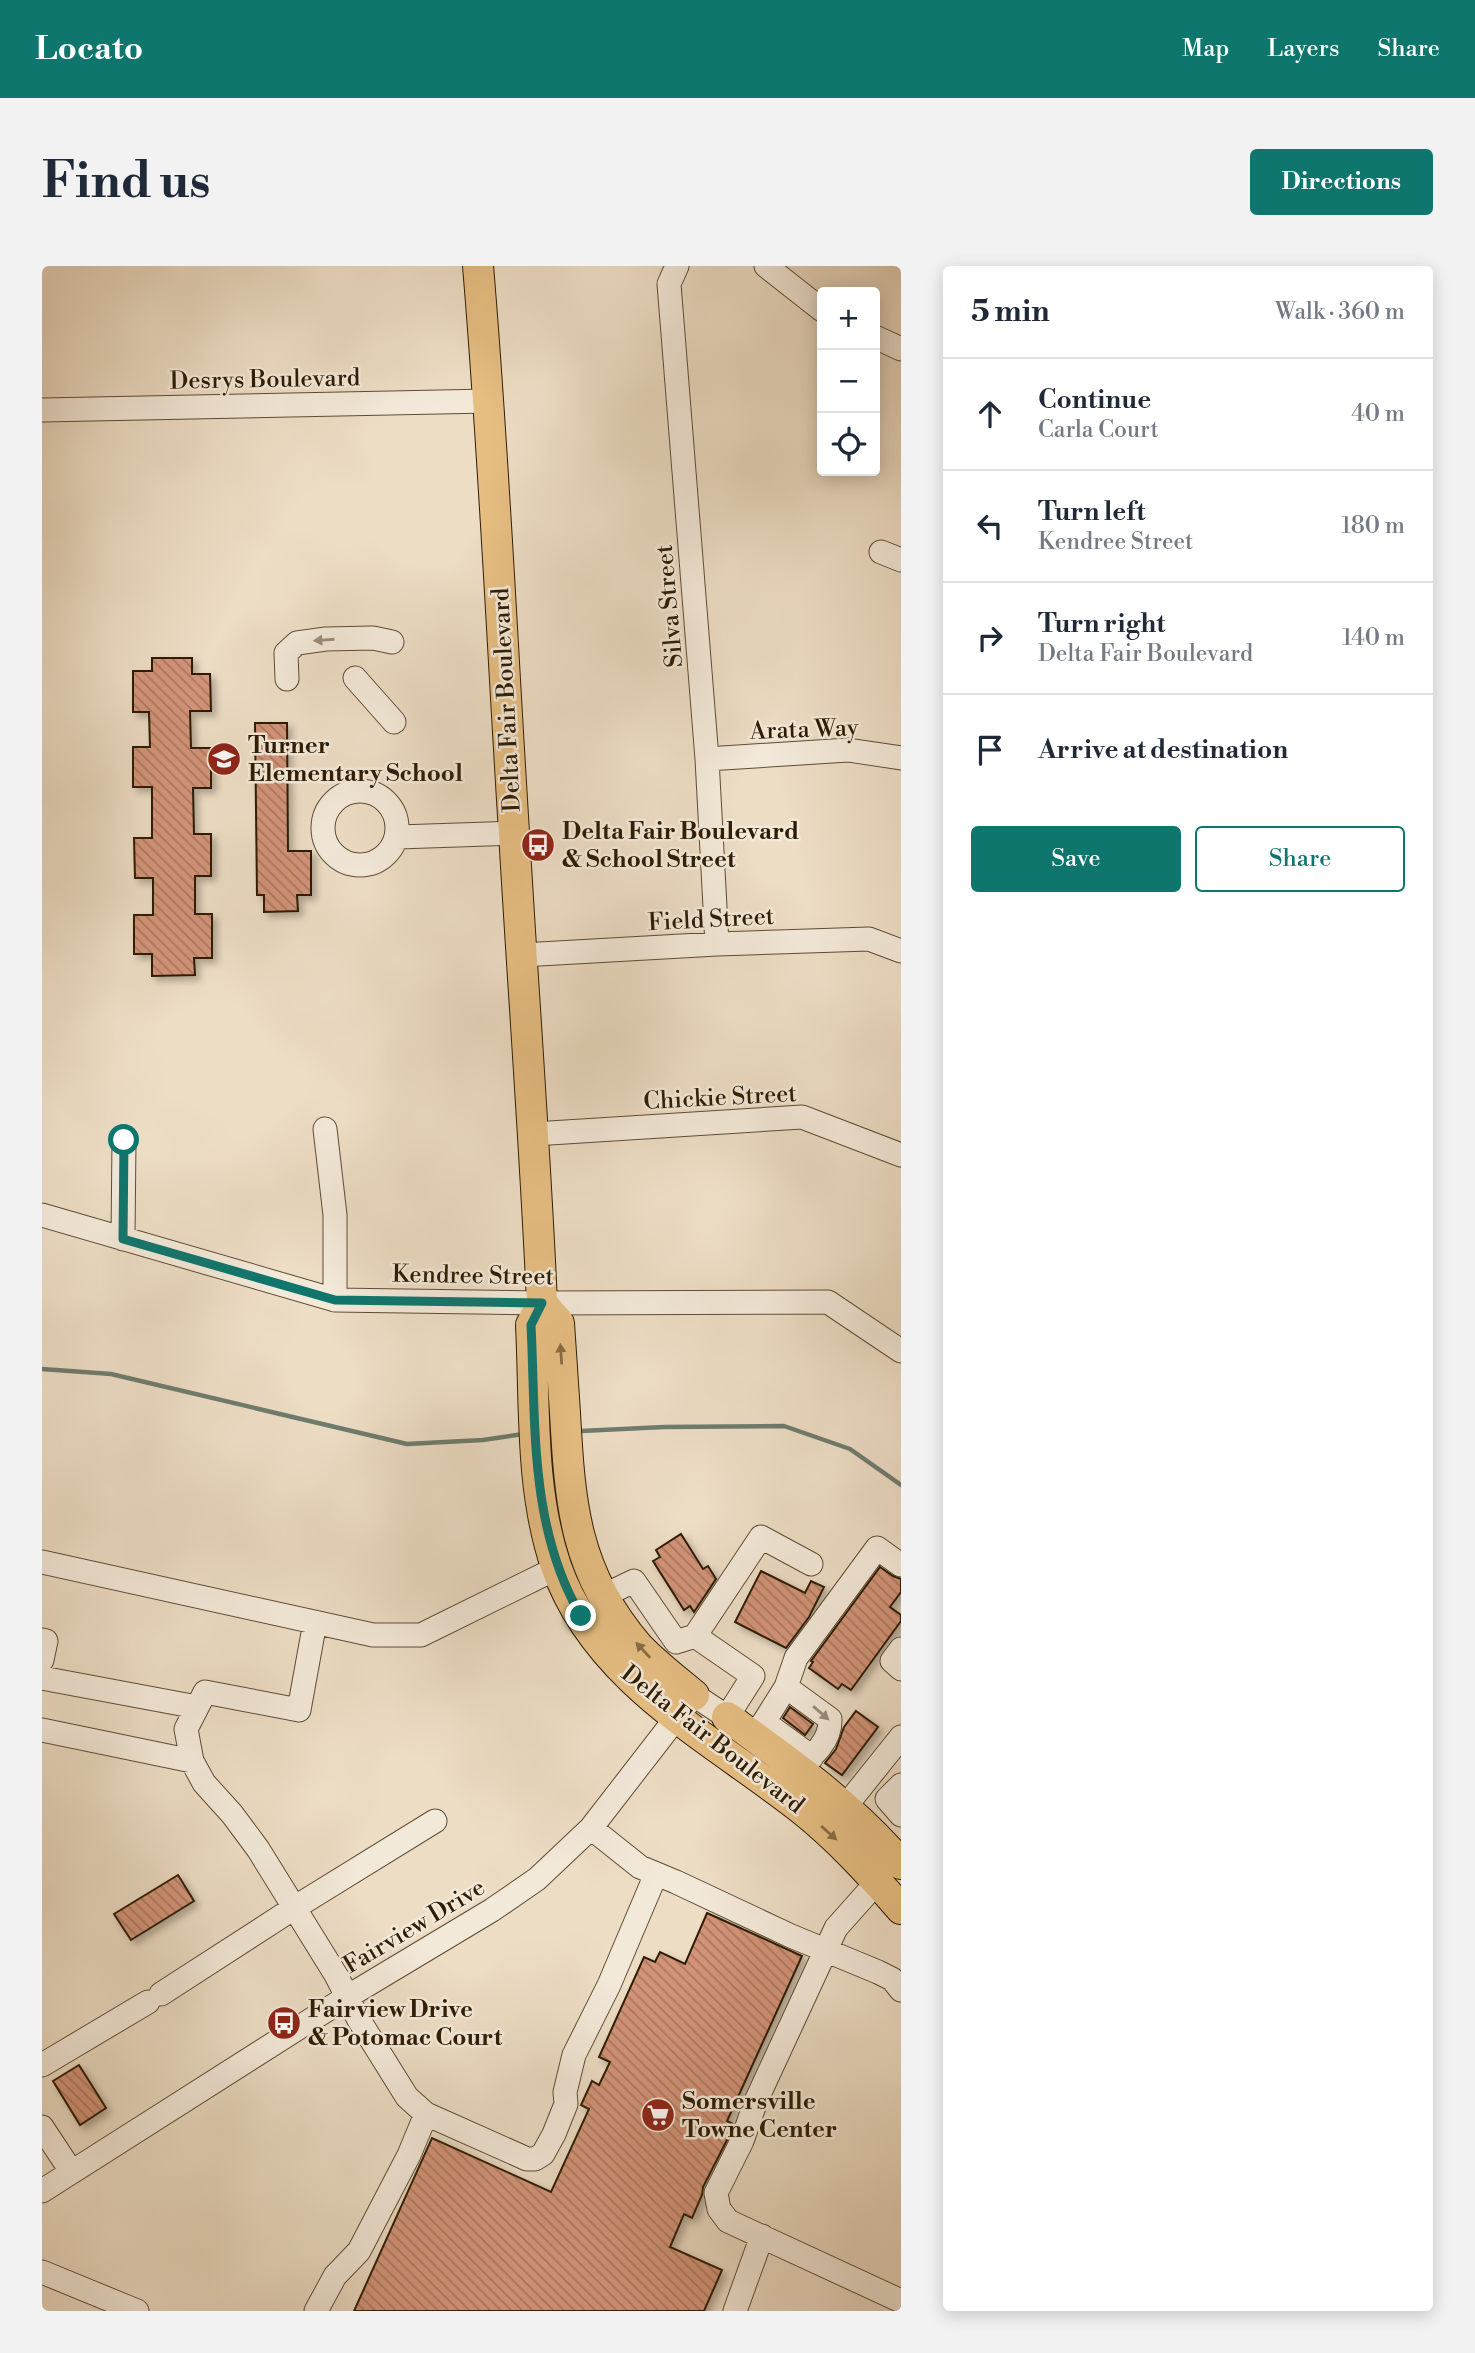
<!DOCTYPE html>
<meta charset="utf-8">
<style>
:root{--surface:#fff;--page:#f2f2f3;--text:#1f2937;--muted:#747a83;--line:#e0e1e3;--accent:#0f766e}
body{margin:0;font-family:"Libre Bodoni",serif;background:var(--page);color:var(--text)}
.controls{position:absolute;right:21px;top:21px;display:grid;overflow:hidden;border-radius:7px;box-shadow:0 4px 18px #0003}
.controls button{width:63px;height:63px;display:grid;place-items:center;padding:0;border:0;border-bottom:2px solid var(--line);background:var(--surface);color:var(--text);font:35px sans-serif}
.stop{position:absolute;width:21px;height:21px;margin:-16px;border:5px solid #0f766e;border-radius:50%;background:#fff}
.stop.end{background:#0f766e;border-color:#fff;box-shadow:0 2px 7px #0008}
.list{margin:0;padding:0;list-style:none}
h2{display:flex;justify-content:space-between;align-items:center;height:91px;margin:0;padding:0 28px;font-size:30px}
h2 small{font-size:23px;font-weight:400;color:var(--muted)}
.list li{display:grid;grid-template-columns:46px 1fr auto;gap:21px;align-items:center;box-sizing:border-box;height:112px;padding:0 28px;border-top:2px solid var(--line)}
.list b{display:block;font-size:26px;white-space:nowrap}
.list p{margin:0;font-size:23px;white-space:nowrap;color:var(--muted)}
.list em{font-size:23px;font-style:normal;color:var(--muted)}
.actions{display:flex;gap:14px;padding:21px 28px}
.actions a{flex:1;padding:16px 0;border:2px solid var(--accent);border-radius:7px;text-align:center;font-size:24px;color:var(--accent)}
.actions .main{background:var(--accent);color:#fff}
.icon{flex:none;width:38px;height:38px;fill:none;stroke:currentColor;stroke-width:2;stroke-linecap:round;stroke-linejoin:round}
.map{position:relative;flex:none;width:859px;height:2045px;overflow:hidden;border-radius:7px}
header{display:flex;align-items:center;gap:42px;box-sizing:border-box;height:98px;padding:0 35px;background:var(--accent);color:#fff}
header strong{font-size:33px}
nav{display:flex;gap:38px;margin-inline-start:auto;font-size:24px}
.intro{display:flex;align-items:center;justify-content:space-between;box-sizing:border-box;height:168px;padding:0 42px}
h1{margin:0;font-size:49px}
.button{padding:18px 32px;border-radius:7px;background:var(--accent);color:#fff;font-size:24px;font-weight:700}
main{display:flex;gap:42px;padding:0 42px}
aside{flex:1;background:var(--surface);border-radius:7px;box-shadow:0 4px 18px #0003}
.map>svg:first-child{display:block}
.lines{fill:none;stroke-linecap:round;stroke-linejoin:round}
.stream{stroke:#6e7c6e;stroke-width:4.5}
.building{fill:url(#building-back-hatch);stroke:#2e1c04;stroke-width:2;filter:url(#shadow)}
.minor-casing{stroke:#5e4c34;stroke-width:25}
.major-casing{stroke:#2e1c04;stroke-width:32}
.minor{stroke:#f3e9d9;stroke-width:23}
.major{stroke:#e6be82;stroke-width:30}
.oneway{fill:#9a8d79}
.oneway2{fill:#8a6d43}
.route{stroke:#0f766e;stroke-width:9}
.labels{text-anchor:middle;stroke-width:5;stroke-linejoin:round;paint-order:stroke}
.street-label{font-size:24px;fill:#2e1c04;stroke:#f3e9d9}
.poi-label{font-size:24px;font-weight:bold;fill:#2e1c04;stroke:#f3e9d9;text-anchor:start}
</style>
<header>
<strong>Locato</strong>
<nav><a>Map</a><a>Layers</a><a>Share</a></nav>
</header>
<div class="intro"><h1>Find us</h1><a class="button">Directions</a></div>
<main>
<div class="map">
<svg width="859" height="2045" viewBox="0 0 859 2045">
<defs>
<pattern id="building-back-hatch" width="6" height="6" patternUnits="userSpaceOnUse" patternTransform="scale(1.75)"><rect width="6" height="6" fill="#d29378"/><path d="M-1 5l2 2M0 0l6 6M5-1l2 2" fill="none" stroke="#ab7760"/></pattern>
<filter id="shadow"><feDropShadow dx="4.5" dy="4.5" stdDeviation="3.5" flood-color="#0004"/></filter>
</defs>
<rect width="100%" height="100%" fill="#edddc5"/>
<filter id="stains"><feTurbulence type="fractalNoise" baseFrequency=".00286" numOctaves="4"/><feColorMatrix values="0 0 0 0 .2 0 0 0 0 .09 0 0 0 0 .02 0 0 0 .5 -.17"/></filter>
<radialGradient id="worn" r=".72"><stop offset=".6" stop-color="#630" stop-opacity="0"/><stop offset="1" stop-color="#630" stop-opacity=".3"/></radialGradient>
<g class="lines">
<path class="stream" d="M0,1103L69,1108L365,1178L441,1174L481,1168
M539,1165L622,1161L742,1160L808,1183L859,1219"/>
</g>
<path class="building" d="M110,392H150V408H168L169,445H148L149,482H169V522H151L152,568H169V610H153V648H170V692H152L153,709L110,710V688H92V649H111V612H93L92,572H110V521H91V481H108L107,446H91V405H110Z
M213,457H245L246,585H269V629H255L256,645L222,646V629H215Z
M639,1268L661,1303L666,1300L674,1313L652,1346L648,1340L642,1344L611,1295L618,1291L614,1284Z
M838,1301L851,1310L859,1313V1326L848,1341L859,1349V1355L809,1424L800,1418L796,1423L767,1402L771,1396L769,1395Z
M719,1305L763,1327L769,1315L782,1321L767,1351L744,1382L693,1356Z
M748,1441L771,1458L763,1469L741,1452Z
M814,1445L836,1461L800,1509L783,1497L794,1483L802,1461Z
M136,1609L152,1635L89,1674L72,1648Z
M665,1647L760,1690L685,1855L691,1858L687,1870L661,1921L660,1929L650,1952L642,1948L628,1981L680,2004L662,2045H312L390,1872L509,1926L547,1843L539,1839L550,1815L557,1819L568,1796L557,1791L602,1691L613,1696L618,1686L643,1698Z
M37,1799L64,1842L38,1859L11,1815Z"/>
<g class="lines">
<g class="minor-casing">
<path id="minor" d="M635,0L627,18L665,493L675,678
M724,0L780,44
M833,71L859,83
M0,144L447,135
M839,286L859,294
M313,412L352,456
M245,413L244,387L255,377L284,373L331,372L350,376
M665,493L806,484L859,492
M281 562a37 37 0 1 1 74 0a37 37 0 1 1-74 0Z
M356,571L472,567
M480,689L675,678L827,673L859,685
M283,863L293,949V1034
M492,868L760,851L859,889
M0,949L293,1034L500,1037L786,1036L859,1085
M81,973L82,874
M0,1296L331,1369H379L515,1302
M561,1330L592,1315L634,1376L653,1370L719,1271L769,1298
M273,1356L257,1444L163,1426L144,1463L150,1495L162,1517L190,1548L216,1583L294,1709L317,1754L365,1831L384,1848
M0,1374L4,1375L0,1394
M859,1383L850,1395L859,1403
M0,1412L155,1441
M744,1421L754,1392L835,1282L859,1299
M722,1456L770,1491
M0,1464L150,1495
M710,1470L722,1456L744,1421L788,1453C789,1475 771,1490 756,1502
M859,1519L845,1533L859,1549
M803,1541L859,1471
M549,1562L598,1601L634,1616L749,1670L836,1706L850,1713L859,1724
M835,1616L794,1662L714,1835L700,1875L674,1927L677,1943L686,1955L859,2035
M119,1728L252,1642L393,1555
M0,1799L106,1736
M0,1861L29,1905
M0,1925L305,1731L450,1644L495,1613L549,1562L652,1429L685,1451L711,1410L653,1370
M0,2006L95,2045
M274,2045L293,2010L317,1985L367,1889L384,1848L485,1893H493L501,1888L512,1868L524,1838L523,1826L532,1789L567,1719L614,1608
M693,2045L720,1970"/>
</g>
<g class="major-casing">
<path id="major" d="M436,0C452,188 460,377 472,566C481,723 493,879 500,1037L489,1059C493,1139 488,1224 514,1300C554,1415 669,1472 758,1542C796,1572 828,1607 859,1643
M500,1037L517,1057C519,1087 521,1117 523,1147C528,1239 533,1307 596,1380C613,1398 633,1413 652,1429
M685,1451C747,1496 809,1539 859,1598"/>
</g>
<use href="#minor" class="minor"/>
<use href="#major" class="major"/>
</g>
<defs><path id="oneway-solid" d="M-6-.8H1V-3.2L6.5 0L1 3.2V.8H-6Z" transform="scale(1.75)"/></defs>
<g class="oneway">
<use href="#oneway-solid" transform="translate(282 374) rotate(176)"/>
<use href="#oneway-solid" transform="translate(779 1447) rotate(41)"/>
</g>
<g class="oneway2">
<use href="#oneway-solid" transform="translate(519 1088) rotate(-94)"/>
<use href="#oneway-solid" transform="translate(601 1384) rotate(-133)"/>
<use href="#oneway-solid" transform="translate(787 1567) rotate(42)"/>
</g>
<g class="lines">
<path class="route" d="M82,874L81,973L293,1034L500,1037L489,1059C494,1159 487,1261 539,1350"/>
</g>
<defs>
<g id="school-disc" transform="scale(1.75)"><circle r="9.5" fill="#8f2418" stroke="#f3e9d9"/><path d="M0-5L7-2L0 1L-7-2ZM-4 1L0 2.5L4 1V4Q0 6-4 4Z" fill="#fff"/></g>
<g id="bus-disc" transform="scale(1.75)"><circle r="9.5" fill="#8f2418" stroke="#f3e9d9"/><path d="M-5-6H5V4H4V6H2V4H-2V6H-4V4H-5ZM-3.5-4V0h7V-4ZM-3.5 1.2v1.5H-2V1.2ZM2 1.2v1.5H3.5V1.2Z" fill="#fff"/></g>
<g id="supermarket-disc" transform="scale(1.75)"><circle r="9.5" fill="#8f2418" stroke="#f3e9d9"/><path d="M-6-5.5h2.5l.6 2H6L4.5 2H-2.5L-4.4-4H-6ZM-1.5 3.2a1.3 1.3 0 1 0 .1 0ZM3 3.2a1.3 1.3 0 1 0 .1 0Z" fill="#fff"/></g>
</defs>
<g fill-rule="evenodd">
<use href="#school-disc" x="182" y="493"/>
<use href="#bus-disc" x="496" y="579"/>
<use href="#bus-disc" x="242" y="1757"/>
<use href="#supermarket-disc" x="616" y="1849"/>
</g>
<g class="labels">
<g class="street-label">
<text transform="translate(223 113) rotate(-1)" y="8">Desrys Boulevard</text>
<text transform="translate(627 340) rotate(-95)" y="8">Silva Street</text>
<text transform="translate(464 434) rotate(-93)" y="8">Delta Fair Boulevard</text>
<text transform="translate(762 463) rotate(-2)" y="8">Arata Way</text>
<text transform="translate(669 653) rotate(-3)" y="8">Field Street</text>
<text transform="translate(678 831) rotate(-3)" y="8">Chickie Street</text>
<text transform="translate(431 1009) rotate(1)" y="8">Kendree Street</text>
<text transform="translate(671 1473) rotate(38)" y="8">Delta Fair Boulevard</text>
<text transform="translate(372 1660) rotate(-31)" y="8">Fairview Drive</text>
</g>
<g class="poi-label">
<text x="206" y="487">Turner<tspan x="206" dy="28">Elementary School</tspan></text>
<text x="520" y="573">Delta Fair Boulevard<tspan x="520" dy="28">&amp; School Street</tspan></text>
<text x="266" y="1751">Fairview Drive<tspan x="266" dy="28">&amp; Potomac Court</tspan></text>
<text x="640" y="1843">Somersville<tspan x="640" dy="28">Towne Center</tspan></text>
</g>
</g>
<rect width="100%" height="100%" filter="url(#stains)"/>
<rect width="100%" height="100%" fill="url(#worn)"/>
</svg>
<div class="controls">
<button>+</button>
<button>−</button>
<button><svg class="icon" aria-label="locate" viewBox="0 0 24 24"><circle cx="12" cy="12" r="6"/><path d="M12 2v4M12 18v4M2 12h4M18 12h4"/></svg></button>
</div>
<div class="stop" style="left:82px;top:874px"></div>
<div class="stop end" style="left:539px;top:1350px"></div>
</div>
<aside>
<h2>5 min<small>Walk · 360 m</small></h2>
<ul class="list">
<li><svg class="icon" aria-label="ahead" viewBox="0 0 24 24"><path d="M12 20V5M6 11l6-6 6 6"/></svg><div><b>Continue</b><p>Carla Court</p></div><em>40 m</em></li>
<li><svg class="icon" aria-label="left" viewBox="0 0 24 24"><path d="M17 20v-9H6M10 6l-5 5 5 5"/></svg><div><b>Turn left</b><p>Kendree Street</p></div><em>180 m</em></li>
<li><svg class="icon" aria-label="right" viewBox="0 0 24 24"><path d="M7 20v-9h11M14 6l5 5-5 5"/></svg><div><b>Turn right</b><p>Delta Fair Boulevard</p></div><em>140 m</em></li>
<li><svg class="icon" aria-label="arrive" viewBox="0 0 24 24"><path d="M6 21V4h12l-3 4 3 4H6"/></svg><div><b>Arrive at destination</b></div></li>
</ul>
<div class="actions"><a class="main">Save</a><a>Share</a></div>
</aside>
</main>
